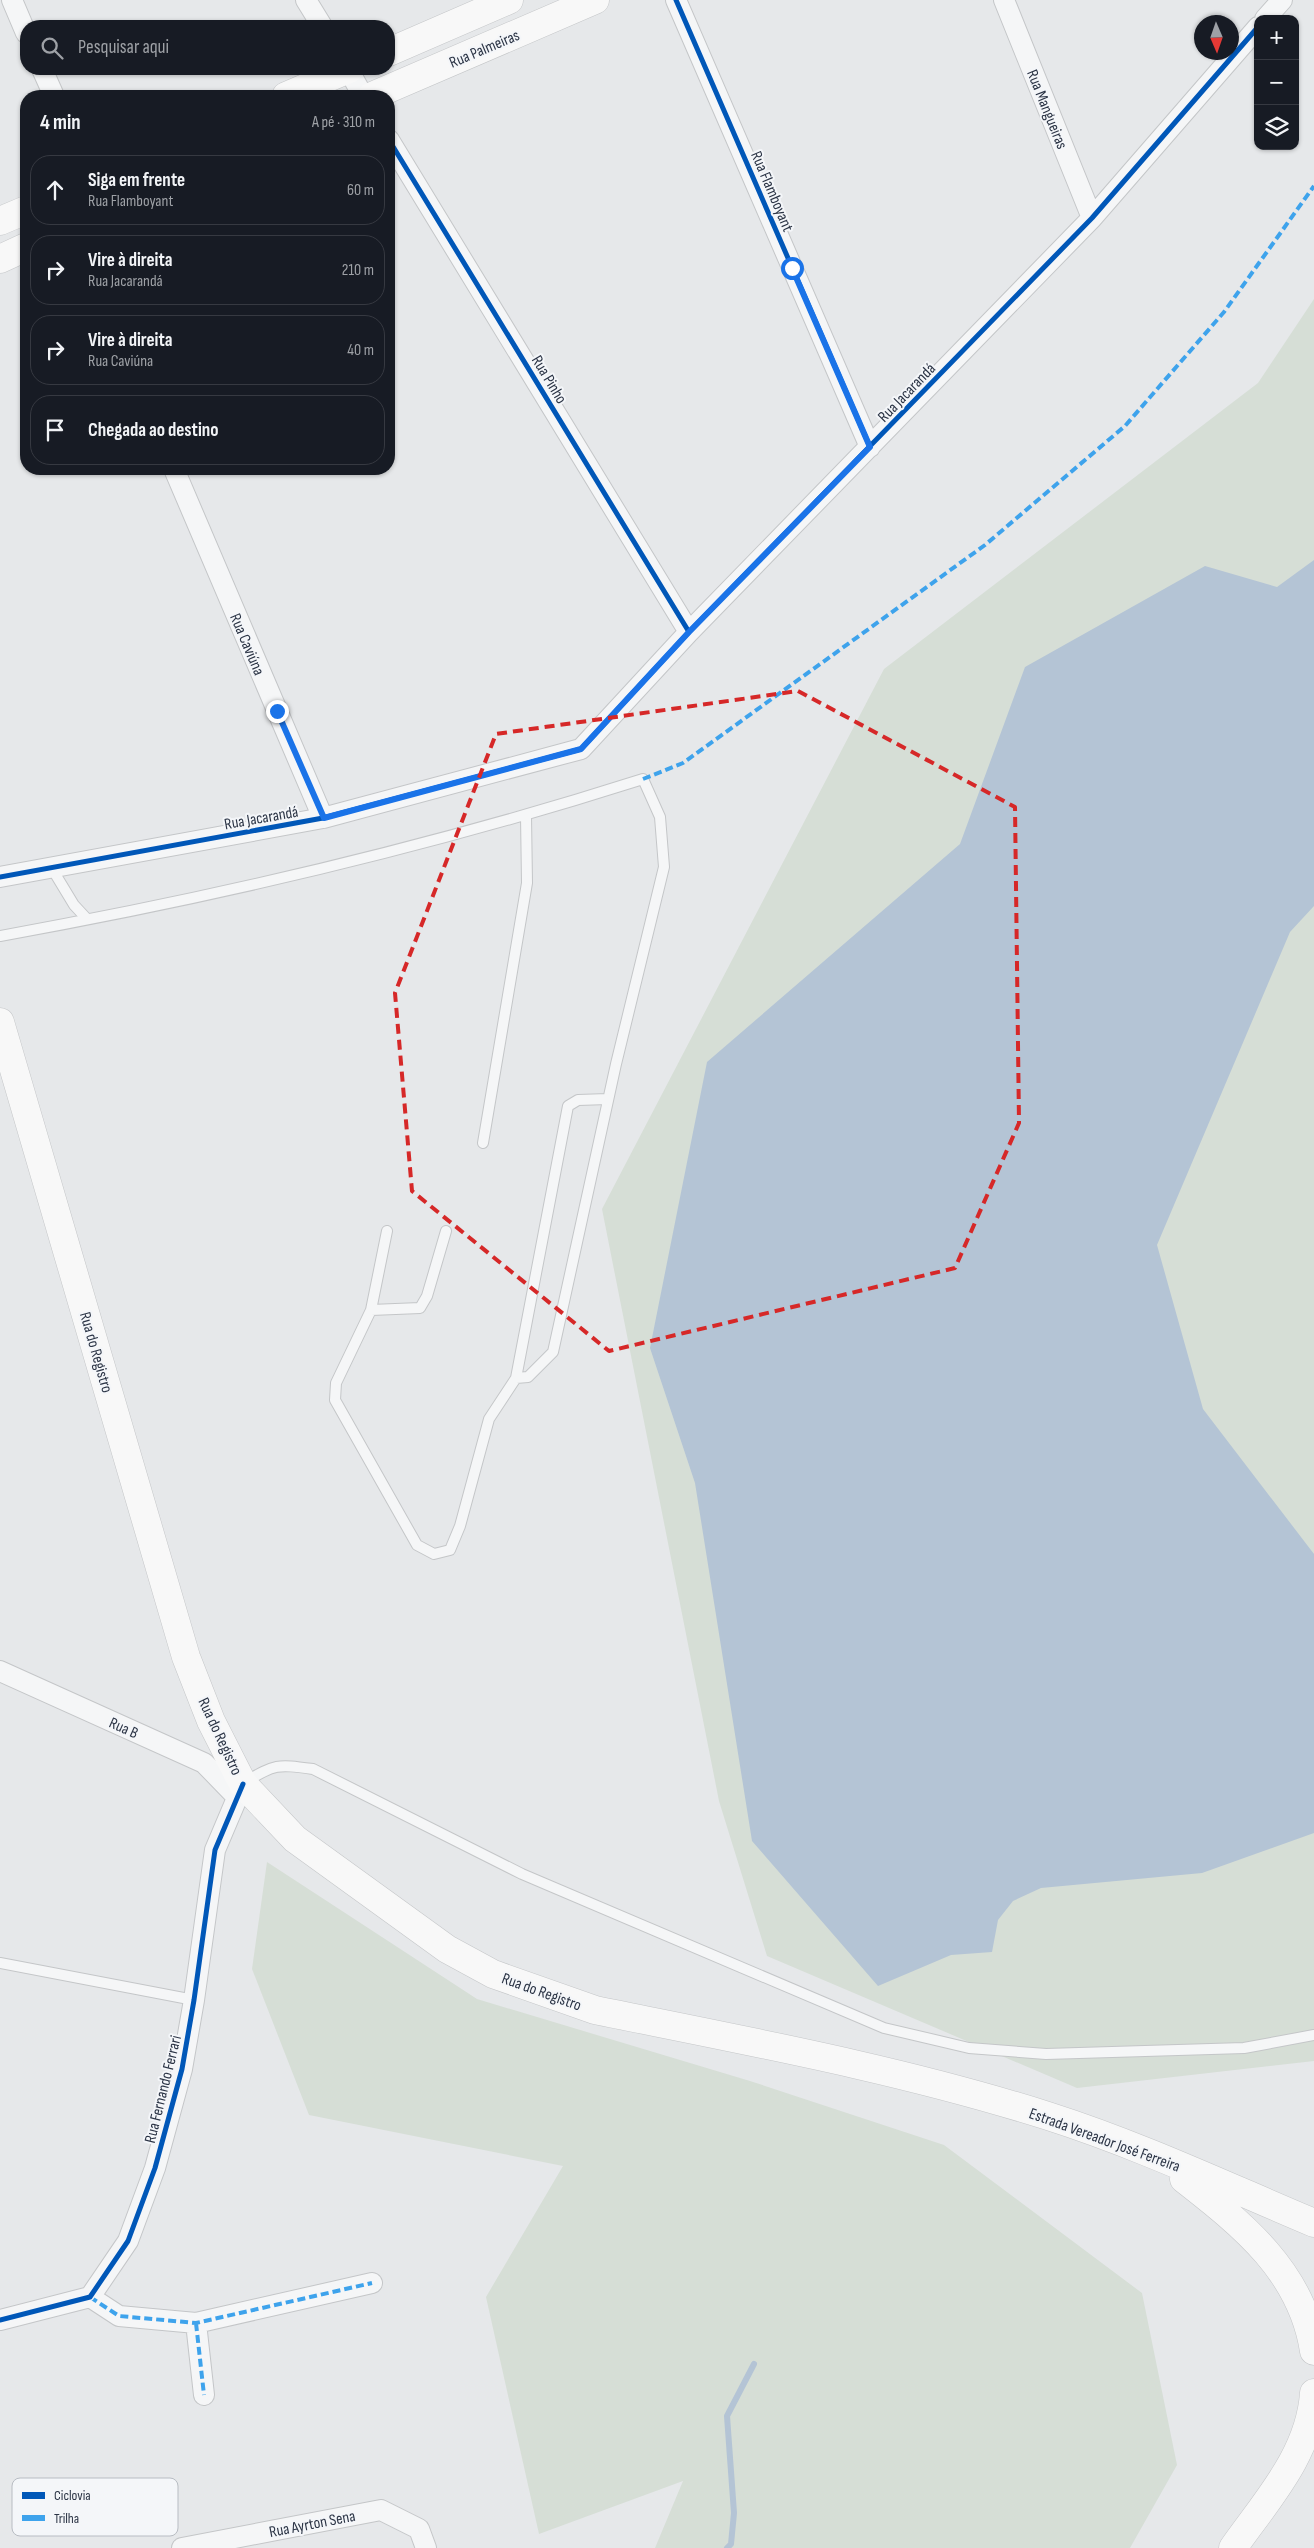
<!DOCTYPE html>
<html lang="pt">
<meta charset="utf-8">
<style>
:root{--surface:#171b24;--page:#242831;--text:#f1f3f6;--muted:#9ea1a6;--line:#363941}
body{margin:0;font-family:"Sofia Sans Condensed",sans-serif;background:var(--page);color:var(--text)}
.controls{position:absolute;right:15px;top:15px;display:grid;overflow:hidden;border-radius:10px;box-shadow:0 1px 4px #0004}
.controls button{width:45px;height:45px;display:grid;place-items:center;padding:0;border:0;border-bottom:1px solid var(--line);background:var(--surface);color:var(--text);font:25px sans-serif}
.compass{position:absolute;left:1194px;top:15px;width:45px;height:45px;border-radius:50%;background:var(--surface);box-shadow:0 1px 4px #0004;rotate:178deg}
.stop{position:absolute;width:15px;height:15px;margin:-11px;border:4px solid #1a73e8;border-radius:50%;background:#fff}
.stop.end{background:#1a73e8;border-color:#fff;box-shadow:0 1px 5px #0008}
.list{margin:0;padding:0;list-style:none}
h2{display:flex;justify-content:space-between;align-items:center;height:65px;margin:0;padding:0 20px;font-size:21px}
h2 small{font-size:16px;font-weight:400;color:var(--muted)}
.list li{display:grid;grid-template-columns:32px 1fr auto;gap:15px;align-items:center;box-sizing:border-box;height:70px;margin:0 10px 10px;padding:0 10px;border:1px solid var(--line);border-radius:20px}
.list b{display:block;font-size:19px;white-space:nowrap}
.list p{margin:0;font-size:16px;white-space:nowrap;color:var(--muted)}
.list em{font-size:16px;font-style:normal;color:var(--muted)}
.icon{flex:none;width:28px;height:28px;fill:none;stroke:currentColor;stroke-width:2;stroke-linecap:round;stroke-linejoin:round}
.map{position:relative;flex:none;width:1314px;height:2548px;overflow:hidden}
.search{position:absolute;background:var(--surface);box-shadow:0 1px 4px #0004;left:20px;top:20px;width:375px;height:55px;display:flex;align-items:center;gap:12px;box-sizing:border-box;padding:0 18px;border-radius:20px;color:var(--muted);font-size:19px}
.panel{position:absolute;background:var(--surface);box-shadow:0 1px 4px #0004;left:20px;top:90px;width:375px;height:385px;border-radius:20px}
.map>svg:first-child{display:block}
.green{fill:#d6ded6}
.water{fill:#b4c4d5}
.lines{fill:none;stroke-linecap:round;stroke-linejoin:round}
.stream{stroke:#b4c4d5;stroke-width:6}
.lane-casing{stroke:#c4c6c8;stroke-width:12}
.street-casing{stroke:#c4c6c8;stroke-width:22}
.secondary-casing{stroke:#c4c6c8;stroke-width:29}
.lane{stroke:#f5f6f7;stroke-width:10}
.street{stroke:#f5f6f7;stroke-width:20}
.secondary{stroke:#f8f8f8;stroke-width:28}
.quiet{stroke:#3ea3ec;stroke-width:4;stroke-dasharray:8 4;stroke-linecap:butt}
.cycleway-casing{stroke:#f4f6f9;stroke-width:8}
.cycleway{stroke:#0057b8;stroke-width:5}
.route{stroke:#1a73e8;stroke-width:6}
.marked{fill:none;stroke:#d62828;stroke-width:4;stroke-dasharray:10 6;stroke-linejoin:round}
.labels{text-anchor:middle;stroke-width:4;stroke-linejoin:round;paint-order:stroke}
.street-label{font-size:16px;fill:#2b3445;stroke:#f4f6f9}
.key{fill:#f4f6f9;stroke:#b8bcc3;stroke-width:1}
.key-label{font-size:14px;fill:#2b3445}
</style>
<div class="map">
<svg width="1314" height="2548" viewBox="0 0 1314 2548">
<rect width="100%" height="100%" fill="#e6e8ea"/>
<path class="green" d="M1314,299V2061L1077,2088L767,1956L719,1801L602,1209L884,669L1258,383Z
M267,1862L477,1999L750,2081L944,2145L1142,2293L1177,2465L1130,2548H655L683,2481L539,2534L486,2297L563,2166L309,2115L252,1969Z"/>
<path class="water" d="M1314,560V906L1290,932L1157,1245L1203,1409L1314,1554V1833L1202,1873L1041,1888L1013,1901L998,1920L992,1952L951,1955L878,1986L752,1841L695,1483L650,1348L707,1062L960,844L1025,667L1205,566L1277,587Z"/>
<g class="lines">
<path class="stream" d="M727,2548L731,2544L734,2513L727,2416L754,2364"/>
<g class="lane-casing">
<path id="lane" d="M51,867L74,905L87,919
M0,936C217,897 433,846 643,779L660,817L664,867L616,1064L553,1352L528,1377L516,1378
M483,1143L527,883L526,816
M387,1231L371,1310L336,1383L335,1400L417,1545L434,1554L450,1550L460,1526L489,1419L516,1378L568,1106L578,1100L608,1099
M371,1310L420,1308L427,1296L446,1231
M245,1782C276,1764 276,1764 313,1769L522,1874L884,2028L969,2048L1046,2054L1244,2048L1314,2035
M0,1963L194,2000"/>
</g>
<g class="street-casing">
<path id="street" d="M12,0L26,33
M306,0L322,26
M676,0L870,447
M1004,0L1092,218
M1265,19L1282,0
M42,69L54,96
M348,69L363,96
M389,140L689,632
M174,469L323,818
M0,877L323,818L581,749L689,632L1092,218L1258,27
M0,1671L204,1763L237,1797
M90,2297L119,2316L196,2323L372,2283
M0,2320L90,2297L128,2241L155,2168L182,2069L194,2000L215,1850L243,1784
M196,2323L204,2395
M182,2548L381,2510L419,2529L426,2548"/>
</g>
<g class="secondary-casing">
<path id="secondary" d="M389,52L509,0
M286,96L349,69
M372,96L595,0
M0,221L26,210
M0,259L26,247
M0,1022L186,1657L211,1721L243,1784L295,1839L447,1949L493,1974L595,2010C747,2041 900,2069 1048,2116C1139,2145 1226,2186 1314,2223
M1184,2179C1243,2225 1302,2272 1314,2351
M1233,2548C1266,2501 1310,2454 1314,2393"/>
</g>
<use href="#lane" class="lane"/>
<use href="#street" class="street"/>
<use href="#secondary" class="secondary"/>
<path class="quiet" d="M643,779L683,763L985,545L1125,426L1224,312L1314,186
M90,2297L119,2316L196,2323L372,2283
M196,2323L204,2395"/>
<g class="cycleway-casing">
<path id="cycleway" d="M676,0L870,447
M389,140L689,632
M0,877L323,818L581,749L689,632L1092,218L1258,27
M0,2320L90,2297L128,2241L155,2168L182,2069L194,2000L215,1850L243,1784"/>
</g>
<use href="#cycleway" class="cycleway"/>
</g>
<g class="lines">
<path class="route" d="M277,711L324,818L581,749L689,632L870,447L792,268"/>
</g>
<path class="marked" d="M798,691L1015,807L1019,1123L955,1268L609,1351L412,1191L395,993L496,734Z"/>
<g class="labels">
<g class="street-label">
<text transform="translate(484 48) rotate(-23)" y="6">Rua Palmeiras</text>
<text transform="translate(1048 109) rotate(68)" y="6">Rua Mangueiras</text>
<text transform="translate(773 191) rotate(67)" y="6">Rua Flamboyant</text>
<text transform="translate(550 379) rotate(59)" y="6">Rua Pinho</text>
<text transform="translate(906 392) rotate(-46)" y="6">Rua Jacarandá</text>
<text transform="translate(248 644) rotate(67)" y="6">Rua Caviúna</text>
<text transform="translate(261 817) rotate(-10)" y="6">Rua Jacarandá</text>
<text transform="translate(97 1352) rotate(74)" y="6">Rua do Registro</text>
<text transform="translate(124 1727) rotate(24)" y="6">Rua B</text>
<text transform="translate(221 1736) rotate(65)" y="6">Rua do Registro</text>
<text transform="translate(542 1991) rotate(20)" y="6">Rua do Registro</text>
<text transform="translate(162 2089) rotate(-76)" y="6">Rua Fernando Ferrari</text>
<text transform="translate(1105 2139) rotate(20)" y="6">Estrada Vereador José Ferreira</text>
<text transform="translate(312 2523) rotate(-11)" y="6">Rua Ayrton Sena</text>
</g>
</g>
<rect x="12" y="2478" width="166" height="58" rx="8" class="key"/>
<rect x="22" y="2492" width="23" height="7" fill="#0057b8"/>
<rect x="22" y="2515" width="23" height="6" fill="#3ea3ec"/>
<g class="key-label">
<text x="54" y="2500">Ciclovia</text>
<text x="54" y="2523">Trilha</text>
</g>
</svg>
<div class="controls">
<button>+</button>
<button>−</button>
<button><svg class="icon" aria-label="layers" viewBox="0 0 24 24"><path d="M12 4l9 5-9 5-9-5zM3 14l9 5 9-5"/></svg></button>
</div>
<svg class="compass" viewBox="-18 -18 36 36"><path d="M0-13l5 13h-10z" fill="#e53935"/><path d="M0 13l5-13h-10z" fill="#9ea1a6"/></svg>
<div class="stop" style="left:792px;top:268px"></div>
<div class="stop end" style="left:277px;top:711px"></div>
<div class="search"><svg class="icon" aria-label="search" viewBox="0 0 24 24"><circle cx="10" cy="10" r="6"/><path d="M15 15l6 6"/></svg>Pesquisar aqui</div>
<section class="panel">
<h2>4 min<small>A pé · 310 m</small></h2>
<ul class="list">
<li><svg class="icon" aria-label="ahead" viewBox="0 0 24 24"><path d="M12 20V5M6 11l6-6 6 6"/></svg><div><b>Siga em frente</b><p>Rua Flamboyant</p></div><em>60 m</em></li>
<li><svg class="icon" aria-label="right" viewBox="0 0 24 24"><path d="M7 20v-9h11M14 6l5 5-5 5"/></svg><div><b>Vire à direita</b><p>Rua Jacarandá</p></div><em>210 m</em></li>
<li><svg class="icon" aria-label="right" viewBox="0 0 24 24"><path d="M7 20v-9h11M14 6l5 5-5 5"/></svg><div><b>Vire à direita</b><p>Rua Caviúna</p></div><em>40 m</em></li>
<li><svg class="icon" aria-label="arrive" viewBox="0 0 24 24"><path d="M6 21V4h12l-3 4 3 4H6"/></svg><div><b>Chegada ao destino</b></div></li>
</ul>
</section>
</div>
